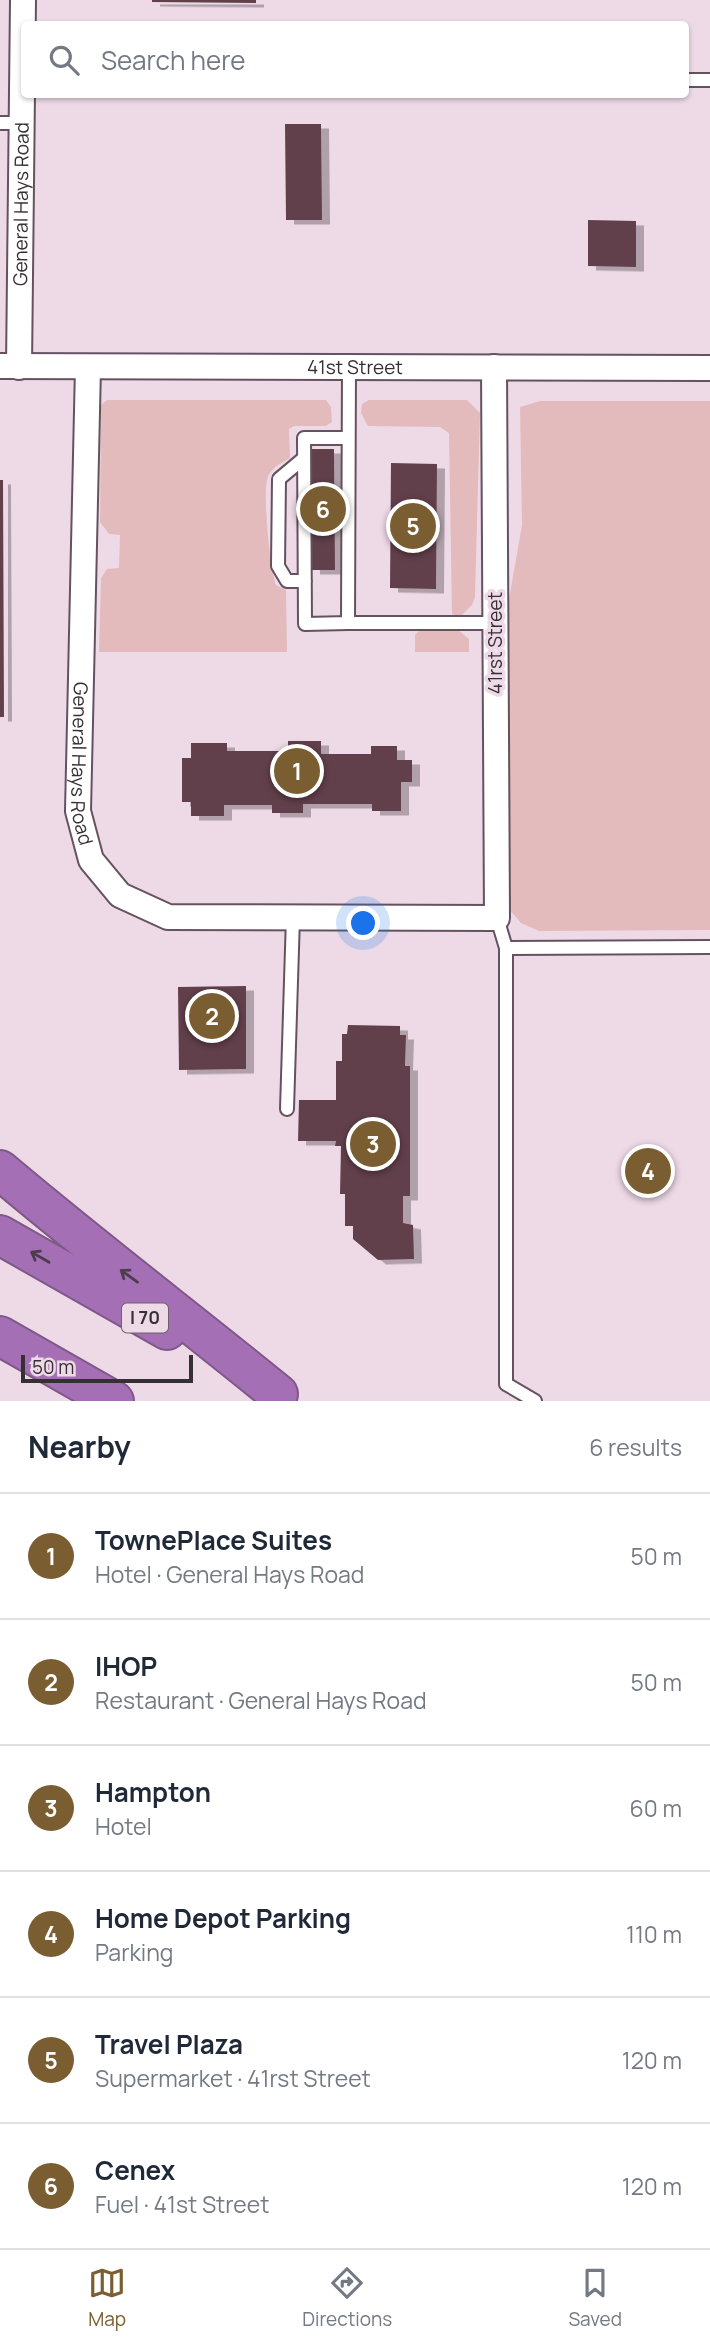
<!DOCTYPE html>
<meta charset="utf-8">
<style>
:root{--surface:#fff;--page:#f6f6f7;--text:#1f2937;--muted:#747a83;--line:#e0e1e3;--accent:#7a5d30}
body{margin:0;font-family:Manrope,sans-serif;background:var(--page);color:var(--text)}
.scale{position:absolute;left:21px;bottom:18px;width:172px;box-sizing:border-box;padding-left:7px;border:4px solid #362f34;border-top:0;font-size:19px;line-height:24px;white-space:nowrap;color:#362f34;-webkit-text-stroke:5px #eedae7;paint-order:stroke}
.you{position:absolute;left:364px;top:924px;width:24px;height:24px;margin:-18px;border:5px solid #fff;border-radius:50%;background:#1a73e8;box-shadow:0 0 0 10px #1a73e833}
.badge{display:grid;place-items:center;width:46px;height:46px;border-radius:50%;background:var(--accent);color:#fff;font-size:23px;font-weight:700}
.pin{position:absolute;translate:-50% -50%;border:4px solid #fff;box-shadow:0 2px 7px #0006}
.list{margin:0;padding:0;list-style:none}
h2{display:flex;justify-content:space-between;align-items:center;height:91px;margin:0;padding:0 28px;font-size:30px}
h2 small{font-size:23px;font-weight:400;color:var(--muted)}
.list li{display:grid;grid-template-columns:46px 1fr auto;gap:21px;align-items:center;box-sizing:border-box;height:126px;padding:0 28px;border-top:2px solid var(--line)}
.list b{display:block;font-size:26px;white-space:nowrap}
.list p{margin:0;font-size:23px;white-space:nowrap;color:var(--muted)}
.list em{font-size:23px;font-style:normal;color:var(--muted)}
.icon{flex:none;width:38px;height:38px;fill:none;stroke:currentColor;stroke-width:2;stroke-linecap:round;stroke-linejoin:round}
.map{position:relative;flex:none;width:710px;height:1401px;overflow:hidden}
.search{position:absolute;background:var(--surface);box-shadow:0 2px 5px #0004;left:21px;right:21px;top:21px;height:77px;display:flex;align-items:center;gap:18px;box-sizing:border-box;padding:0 24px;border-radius:7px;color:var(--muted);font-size:26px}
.sheet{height:847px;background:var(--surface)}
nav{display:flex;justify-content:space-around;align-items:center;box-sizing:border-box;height:98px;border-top:2px solid var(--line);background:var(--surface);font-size:19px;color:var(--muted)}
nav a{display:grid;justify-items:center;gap:4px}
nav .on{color:var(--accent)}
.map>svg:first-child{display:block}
.green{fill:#e3bbbc}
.building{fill:#62404b;filter:url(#shadow)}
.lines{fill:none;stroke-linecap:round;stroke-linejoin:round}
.service-casing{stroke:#64535e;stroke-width:16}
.minor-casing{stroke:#64535e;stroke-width:28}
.motorway-casing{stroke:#7e5988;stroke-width:42}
.service{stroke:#fff;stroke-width:12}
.minor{stroke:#fff;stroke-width:24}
.motorway{stroke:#a46fb5;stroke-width:38}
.oneway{stroke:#4c3c4e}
.labels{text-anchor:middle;stroke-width:7;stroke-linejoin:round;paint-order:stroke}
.shield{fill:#eedae7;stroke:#6d626a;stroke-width:2}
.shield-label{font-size:18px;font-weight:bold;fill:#362f34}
.street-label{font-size:19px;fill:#362f34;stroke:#eedae7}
</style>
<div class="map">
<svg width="710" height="1401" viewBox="0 0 710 1401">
<defs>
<filter id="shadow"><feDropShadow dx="8" dy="4.5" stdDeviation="0" flood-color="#0004"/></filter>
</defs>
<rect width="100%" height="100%" fill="#eedae7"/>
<path class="green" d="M107,400H326L331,407L332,422L326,426H294L289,429L290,458C281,463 269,469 267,480C263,497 270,568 276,585L286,590L287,652H99L101,578L107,569L119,568L120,535L109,534L100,522L101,405Z
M369,400H467L480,413L475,597L472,605L460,617L452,614L449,433L440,427L368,426L361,413L362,404Z
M540,401H710V930L539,931L521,923L507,907L506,616L522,525L520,407Z
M420,630H458L469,639V652H415V635Z"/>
<path class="building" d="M152,0H256V3L152,2Z
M285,124H321L322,220H286Z
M588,220L636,221V267L588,266Z
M310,449H334L335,570H312Z
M391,463L437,464L436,589L390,588Z
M0,480H3L4,717H0Z
M288,741H321V754H371V746H397V760H412V782H401V811H372V804H303V813H272V805H224V816H191V802H182V758H191V743H227V751H288Z
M246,986V1069L179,1070L178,987Z
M348,1025L400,1026V1035H406L405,1066H410V1196H403V1223L413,1225L414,1259L378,1260L353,1239V1226H345V1194H340L341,1146H335L336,1141H298L299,1100H336V1061H342V1034H347Z"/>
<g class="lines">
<g class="service-casing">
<path id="service" d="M686,80H710
M0,123H21
M349,367L348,623H495
M348,438H304L305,624L348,623
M304,458L279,479L278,566L287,581H305
M497,918L506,948
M287,1109L293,917
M535,1401L506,1384V948L710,947"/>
</g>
<g class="minor-casing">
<g id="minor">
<path id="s1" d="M0,366L710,368"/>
<path id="s2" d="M19,367L23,0"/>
<path id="s3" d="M88,367L78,811L91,860L120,895L168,917L497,918L494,367"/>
</g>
</g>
<g class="motorway-casing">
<path id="motorway" d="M0,1170C91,1247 186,1319 278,1394
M0,1235L167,1330
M0,1336L114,1401"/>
</g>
<use href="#service" class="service"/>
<use href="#minor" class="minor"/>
<use href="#motorway" class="motorway"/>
</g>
<defs><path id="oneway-shaft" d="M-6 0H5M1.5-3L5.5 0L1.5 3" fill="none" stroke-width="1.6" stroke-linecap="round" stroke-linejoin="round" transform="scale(1.75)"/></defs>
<g class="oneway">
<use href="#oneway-shaft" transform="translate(40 1257) rotate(-150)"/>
<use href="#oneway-shaft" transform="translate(129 1276) rotate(-144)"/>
</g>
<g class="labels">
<rect class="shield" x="122" y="1303.5" width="46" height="29" rx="5"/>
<g class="shield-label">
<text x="145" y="1324">I 70</text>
</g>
<g class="street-label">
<text dy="7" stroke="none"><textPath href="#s2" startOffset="163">General Hays Road</textPath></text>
<text dy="7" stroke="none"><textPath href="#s1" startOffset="355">41st Street</textPath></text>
<text transform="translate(495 643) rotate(-90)" y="7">41rst Street</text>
<text dy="7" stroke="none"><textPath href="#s3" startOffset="397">General Hays Road</textPath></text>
</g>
</g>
</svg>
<div class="scale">50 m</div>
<div class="you"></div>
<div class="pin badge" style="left:297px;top:771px">1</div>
<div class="pin badge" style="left:212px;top:1016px">2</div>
<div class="pin badge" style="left:373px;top:1144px">3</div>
<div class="pin badge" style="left:648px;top:1171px">4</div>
<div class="pin badge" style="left:413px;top:526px">5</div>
<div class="pin badge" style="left:323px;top:509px">6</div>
<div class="search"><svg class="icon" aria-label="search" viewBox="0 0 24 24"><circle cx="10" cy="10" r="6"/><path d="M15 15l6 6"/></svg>Search here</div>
</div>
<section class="sheet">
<h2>Nearby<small>6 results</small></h2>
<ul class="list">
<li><span class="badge">1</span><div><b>TownePlace Suites</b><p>Hotel · General Hays Road</p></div><em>50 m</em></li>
<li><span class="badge">2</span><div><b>IHOP</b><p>Restaurant · General Hays Road</p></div><em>50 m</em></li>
<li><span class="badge">3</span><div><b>Hampton</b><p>Hotel</p></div><em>60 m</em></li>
<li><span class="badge">4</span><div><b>Home Depot Parking</b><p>Parking</p></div><em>110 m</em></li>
<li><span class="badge">5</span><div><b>Travel Plaza</b><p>Supermarket · 41rst Street</p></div><em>120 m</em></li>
<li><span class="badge">6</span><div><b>Cenex</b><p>Fuel · 41st Street</p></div><em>120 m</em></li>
</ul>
</section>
<nav>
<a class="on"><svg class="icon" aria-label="map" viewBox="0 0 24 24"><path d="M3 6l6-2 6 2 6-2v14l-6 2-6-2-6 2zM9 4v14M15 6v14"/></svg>Map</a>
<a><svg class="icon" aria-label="directions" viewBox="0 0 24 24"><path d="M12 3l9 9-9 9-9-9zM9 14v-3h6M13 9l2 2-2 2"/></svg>Directions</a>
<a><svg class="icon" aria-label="saved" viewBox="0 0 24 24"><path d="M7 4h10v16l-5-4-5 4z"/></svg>Saved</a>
</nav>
